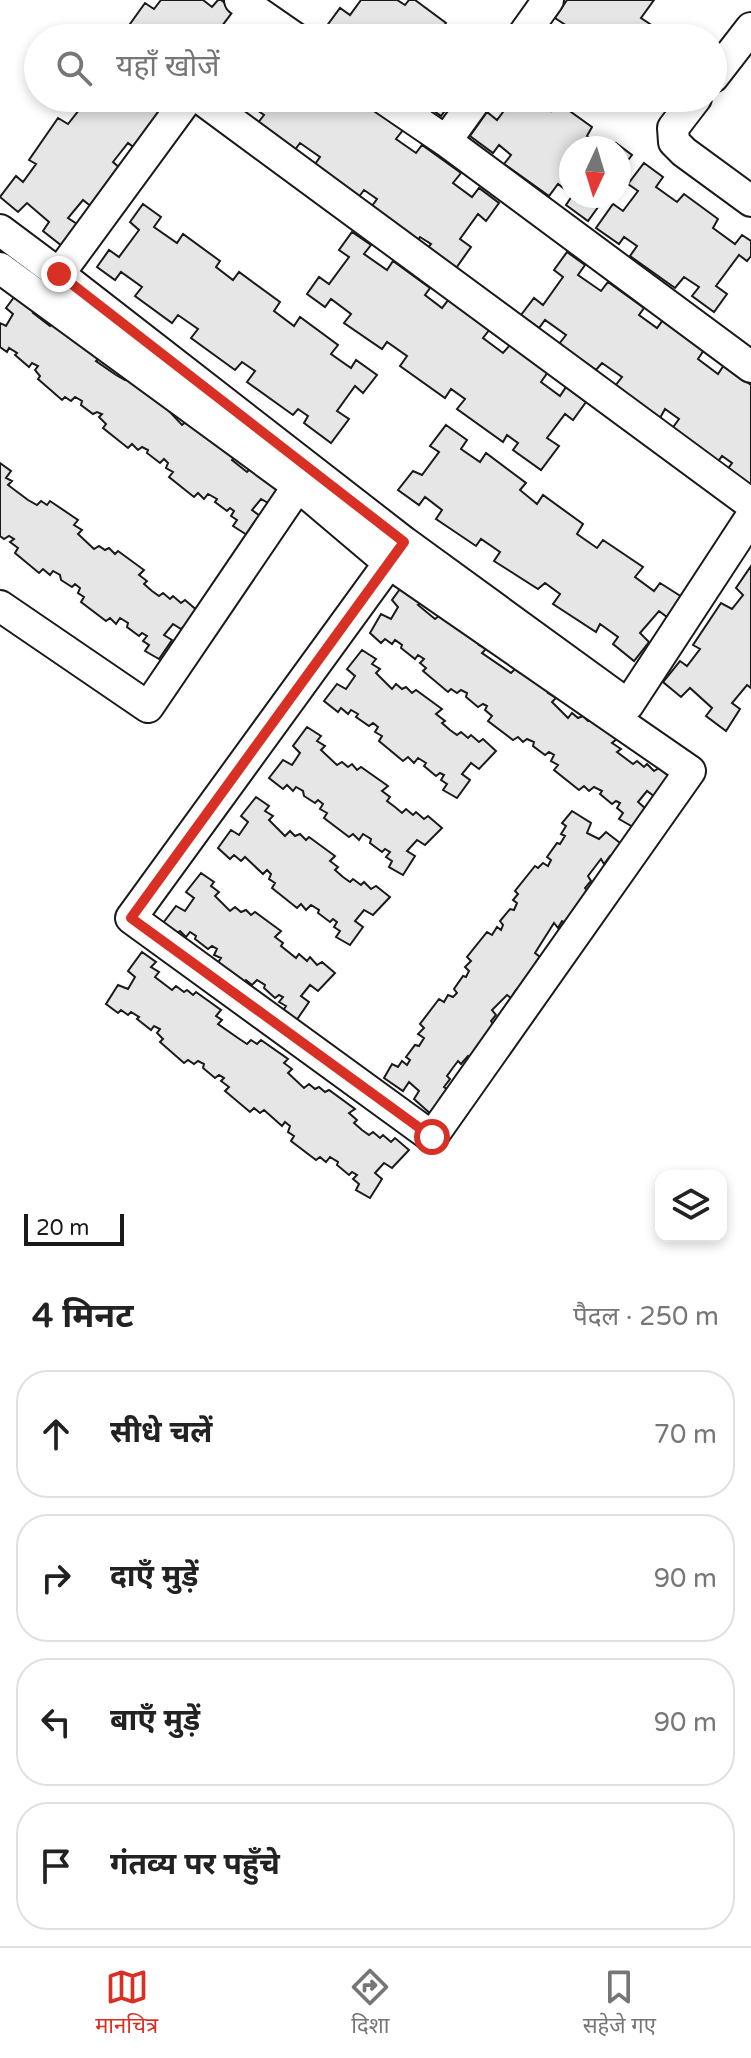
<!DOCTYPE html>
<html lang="hi">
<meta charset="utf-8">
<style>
:root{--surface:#fff;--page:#f2f2f2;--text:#222;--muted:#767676;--line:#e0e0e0;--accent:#d93025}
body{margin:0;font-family:"Varela Round","Noto Sans Devanagari",sans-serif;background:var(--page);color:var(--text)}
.controls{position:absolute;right:24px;bottom:24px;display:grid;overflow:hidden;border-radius:16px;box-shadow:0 4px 12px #0003}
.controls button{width:72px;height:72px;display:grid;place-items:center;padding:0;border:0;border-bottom:2px solid var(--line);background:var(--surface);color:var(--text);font:40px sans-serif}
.compass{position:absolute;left:559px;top:136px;width:72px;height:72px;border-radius:50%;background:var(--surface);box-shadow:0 4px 12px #0003;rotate:184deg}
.scale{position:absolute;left:24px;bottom:20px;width:100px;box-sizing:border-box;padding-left:8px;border:4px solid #1a1a1a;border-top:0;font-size:22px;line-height:28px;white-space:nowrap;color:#1a1a1a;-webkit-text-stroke:6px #fff;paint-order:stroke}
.stop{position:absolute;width:24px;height:24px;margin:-18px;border:6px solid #d93025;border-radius:50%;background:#fff}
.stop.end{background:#d93025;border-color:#fff;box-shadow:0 2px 8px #0008}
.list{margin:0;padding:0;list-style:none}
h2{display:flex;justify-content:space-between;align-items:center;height:104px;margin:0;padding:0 32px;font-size:34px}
h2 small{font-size:26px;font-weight:400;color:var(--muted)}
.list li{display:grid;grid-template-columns:52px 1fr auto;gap:24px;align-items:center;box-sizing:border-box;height:128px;margin:0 16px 16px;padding:0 16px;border:2px solid var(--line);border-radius:32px}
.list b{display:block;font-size:30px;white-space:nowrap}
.list em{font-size:26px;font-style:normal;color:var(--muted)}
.icon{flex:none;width:44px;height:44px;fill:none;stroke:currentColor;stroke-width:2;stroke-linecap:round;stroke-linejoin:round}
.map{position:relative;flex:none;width:751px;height:1266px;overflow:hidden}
.search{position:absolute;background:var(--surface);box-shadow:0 4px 12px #0003;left:24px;right:24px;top:24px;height:88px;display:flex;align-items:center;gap:20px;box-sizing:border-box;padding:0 28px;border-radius:44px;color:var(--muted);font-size:30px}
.sheet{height:680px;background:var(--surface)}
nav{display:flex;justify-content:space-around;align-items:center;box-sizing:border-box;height:112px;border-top:2px solid var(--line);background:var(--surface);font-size:22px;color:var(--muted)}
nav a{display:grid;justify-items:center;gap:4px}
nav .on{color:var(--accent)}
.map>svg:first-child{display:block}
.building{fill:#e6e6e6;stroke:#1a1a1a;stroke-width:2}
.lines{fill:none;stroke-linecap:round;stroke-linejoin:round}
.minor-casing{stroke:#1a1a1a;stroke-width:34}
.minor{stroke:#fff;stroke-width:30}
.route{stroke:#d93025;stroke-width:10}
</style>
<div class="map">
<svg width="751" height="1266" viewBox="0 0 751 1266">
<rect width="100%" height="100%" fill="#fff"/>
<path class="building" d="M161,0H203L212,7L218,0H221L239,14L224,35L215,29L208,38H120L145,3L154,9Z
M361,0H397L405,5L409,0H415L446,23L440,31L450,38H332L323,31L340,8L350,15Z
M567,0H654L641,18L650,24L640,38H558L567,26L555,18Z
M76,98H163L158,103L168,109L137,150L128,143L113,162L121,169L93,208L83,200L68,218L77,224L62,246L43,231L49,222L27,203L18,212L0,197L16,176L23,182L36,164L29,160L58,118L68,124L79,110L73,103Z
M223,98H341L355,108L362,100L403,130L396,139L416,153L422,145L461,173L453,183L472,197L479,188L499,203L486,221L478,214L460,239L471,247L454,271L425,251L431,244L420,237L416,243L369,210L377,199L364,190L358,198L313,167L320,157L300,143L294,151L257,124L264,115L243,100L238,108Z
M421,98H454L441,116L419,100Z
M509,98H534L551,111L557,102L592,127L587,136L603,148H571V194L558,184L549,196L504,164L511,155L499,145L493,153L470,136L487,112L497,120L512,100Z
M616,143L632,155L621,169L619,167V148H612Z
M644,163L663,177L656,187L677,202L684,194L718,219L713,228L735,244L742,235L751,241V256L747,261L739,255L716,286L727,294L714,312L692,296L699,287L684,277L675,288L630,256L637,246L624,237L619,244L596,228L613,204L623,211L638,191L628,184Z
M572,196H592L601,203L588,221L566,205Z
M143,204L161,217L154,227L177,243L183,234L220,261L216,267L233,280L239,272L280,302L274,311L294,326L300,317L338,345L331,354L351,368L356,360L377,375L363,393L355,386L337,411L349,419L331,443L304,423L308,416L298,409L293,415L247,382L255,371L242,362L235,370L191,338L198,329L178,315L172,323L135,296L142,287L121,272L115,280L97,267L109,250L119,257L139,230L130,222Z
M352,232L371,245L364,254L387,270L393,261L430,288L425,295L442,308L449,299L490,329L483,338L503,353L510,345L548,372L541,382L560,396L566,387L586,402L573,420L565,414L547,438L559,446L541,470L513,450L518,443L507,435L503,442L457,409L465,399L451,389L445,398L400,366L407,356L387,342L382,349L344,323L351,314L331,299L325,307L307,294L319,277L329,284L349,257L339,250Z
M567,252L585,265L578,275L601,291L608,282L644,308L639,315L657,328L663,320L704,350L698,359L718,374L724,365L751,385V487L727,470L732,463L722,456L717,463L671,430L679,419L665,409L660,418L615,386L622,377L602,363L596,370L559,344L566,335L545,320L539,328L521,315L534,298L543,305L563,277L554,270Z
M20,289L37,309L33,313L50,326L54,323L100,357L96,361L116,375L125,380L129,376L170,405L167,409L182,425L187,421L235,456L232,460L247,472L251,468L287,487L270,504L261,499L252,510L260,516L247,535L233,526L237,520L231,516L234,511L230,508L227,511L215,502L217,499L208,494L204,499L198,493L194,497L169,477L173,472L166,468L168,463L164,459L160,463L147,453L148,450L142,447L138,450L132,444L128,448L103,428L106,424L99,417L102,414L97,412L93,414L81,405L82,401L75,397L71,401L65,397L62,400L38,379L40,376L35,370L38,366L32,363L29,367L15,355L17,353L9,348L7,352L0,347V323L6,326L13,314L6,308Z
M446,425L467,440L461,449L480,462L486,453L526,483L520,490L537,504L543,495L583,524L577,534L597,548L603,540L643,567L635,577L654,591L660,583L682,597L667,617L659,611L640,633L649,642L634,661L613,644L618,637L600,624L596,632L553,604L560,594L545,583L538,589L494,561L500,552L481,539L476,546L436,519L442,510L425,497L419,505L398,490L413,471L422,475L439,452L430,446Z
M0,463L11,471L6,478L12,481L8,485L28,500L37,505L41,501L47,505L50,501L78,520L74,525L82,530L78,534L94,549L99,546L105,550L109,548L115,554L118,551L144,570L139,575L147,581L144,584L152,591L159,596L163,593L170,599L173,596L181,603L185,600L199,612L181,629L173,624L164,635L172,640L159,659L145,651L149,645L143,641L147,636L142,633L139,636L127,627L128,623L120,618L116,624L110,618L106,621L81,602L84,597L78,593L80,588L75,584L72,587L61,580L60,575L53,571L50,575L43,569L39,573L15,553L18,548L10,542L14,539L9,536L4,539L0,536Z
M751,566V688L747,685L732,703L740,709L726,731L706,716L712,708L690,688L681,697L663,682L680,661L687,666L700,649L693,645L721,603L732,609L743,595L736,588Z
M405,582L423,602L418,605L435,619L440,615L447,622L451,619L484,639L479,645L486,649L482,653L511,673L515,669L520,673L524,670L552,688L548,693L556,698L552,702L568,718L572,713L578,718L583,716L588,721L592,719L618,738L612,743L621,749L617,752L633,764L637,761L644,767L647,764L654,771L659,768L672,779L655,797L647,791L638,802L646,809L633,827L619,819L623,813L617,808L620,803L616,801L612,804L600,794L602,791L594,787L589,791L584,786L579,790L554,770L558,765L551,761L554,755L549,752L545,755L533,746L534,742L527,739L523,742L518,737L513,740L488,721L492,716L485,710L487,706L483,704L478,707L466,697L467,693L461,690L457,693L451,689L448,692L423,671L426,668L420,663L424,659L418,655L415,659L401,648L402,645L395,640L392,644L385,639L381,643L370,633L381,614L391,619L398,607L392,600Z
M362,650L376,659L372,664L380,669L376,673L392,689L396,684L402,689L406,687L412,693L416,690L442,709L436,714L445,721L442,723L450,730L457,735L461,732L468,738L471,735L479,742L483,739L496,751L479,769L471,763L462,774L470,780L457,798L443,790L447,784L441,780L444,775L440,773L436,776L424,766L426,763L418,758L414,763L408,757L403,761L379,741L382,736L375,732L378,727L373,723L369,726L356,717L358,714L351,710L348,714L341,708L338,712L324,701L337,684L346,689L355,676L347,669Z
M307,727L321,736L317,741L325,746L321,750L337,765L342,762L348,767L352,764L357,770L361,767L388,786L382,791L390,797L387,801L395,807L402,813L406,809L413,815L416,812L424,819L428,816L442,828L425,845L417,840L407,851L415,856L403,875L389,867L392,861L386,857L390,852L385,849L382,852L370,843L371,839L363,834L359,840L353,834L349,837L324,818L327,813L320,809L323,804L318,800L315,803L304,796L303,791L296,787L293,791L287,785L283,789L269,778L283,760L292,765L300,753L293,746Z
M256,797L269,806L265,811L273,816L269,820L285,836L290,831L295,836L300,834L306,840L309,837L335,856L330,861L338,867L335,870L343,877L350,882L353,879L361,885L364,882L371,889L376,886L390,897L373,915L364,910L355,921L363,927L350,945L336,937L340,931L334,927L337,922L333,919L330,922L318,913L319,910L311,905L306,910L301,904L297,908L272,888L275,883L269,879L271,874L267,870L263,874L245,857L241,861L234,855L230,859L218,848L231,830L239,835L248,822L241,816Z
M572,811L591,823L587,833L599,839L606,832L624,846L616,859L610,856L604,864L601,859L588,876L591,881L585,888L588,892L569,925L562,921L558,928L554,923L535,953L540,957L536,962L539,966L521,993L516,990L511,998L507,995L492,1010L496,1015L491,1021L494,1025L473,1061L468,1056L461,1064L458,1061L452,1069L447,1076L450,1079L444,1087L448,1090L440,1098L444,1102L433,1116L414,1099L419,1091L409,1082L403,1091L384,1078L392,1064L398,1067L402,1061L407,1065L410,1060L406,1057L415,1045L419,1046L424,1038L418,1034L424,1028L420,1024L439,999L444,1002L448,995L453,997L457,993L454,989L463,976L466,977L469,971L465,967L471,961L467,957L487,932L492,935L497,927L501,930L503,925L500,921L510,909L514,910L517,903L513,900L518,894L515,891L535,866L538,868L543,863L548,866L551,860L547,857L557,843L560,844L565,836L561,834L566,826L562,823Z
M201,873L214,882L211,886L219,892L215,896L230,911L235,907L241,912L246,910L251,915L255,912L281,931L275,937L283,943L281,946L296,958L299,954L307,961L310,957L317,965L322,962L335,973L318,991L310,985L301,996L309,1002L296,1021L282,1012L286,1006L279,1002L283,997L279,995L275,998L264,988L265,985L257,980L252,985L246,980L243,983L217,964L221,958L214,955L217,949L212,946L208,949L195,939L196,936L190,932L186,937L180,931L176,934L163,923L176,906L185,911L194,898L186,892Z
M142,952L156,962L151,967L159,972L155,977L172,990L176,986L184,992L187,990L193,995L196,992L221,1010L216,1016L222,1020L218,1024L238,1038L247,1044L251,1040L257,1044L261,1040L288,1059L284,1063L292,1069L288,1073L304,1088L309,1084L315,1089L319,1087L325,1092L329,1090L355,1109L349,1113L357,1120L354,1123L362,1130L369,1135L373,1132L380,1138L383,1135L391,1142L395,1138L409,1150L392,1168L384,1163L375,1173L382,1179L370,1198L356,1190L359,1184L353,1179L357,1175L352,1172L349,1175L337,1165L338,1162L330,1157L326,1162L320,1157L316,1160L291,1141L294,1136L288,1132L290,1126L285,1122L282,1126L264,1110L260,1113L254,1108L250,1112L225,1091L229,1087L221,1081L224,1078L219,1075L215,1078L203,1068L204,1064L198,1061L194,1064L188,1060L184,1063L160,1042L163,1039L157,1033L160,1029L154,1026L151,1030L137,1019L139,1017L131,1012L128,1015L121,1010L118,1013L106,1004L118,985L128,989L135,977L128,971Z"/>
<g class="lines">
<g class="minor-casing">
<path id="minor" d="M240,0L295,38
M233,38L254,10
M521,38L548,0
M713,77L751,28
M200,98L751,504
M383,98L446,141L751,367
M696,98L673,128L674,142L684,152L751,201
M446,141L477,98
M0,230L59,274L404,542L628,705L751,517
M0,268L298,486L389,563L690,771L432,1137L131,918L389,563L404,542
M59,274L188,98
M0,606L148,707L298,486"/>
</g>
<use href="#minor" class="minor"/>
</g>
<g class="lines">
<path class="route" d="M59,274L404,542L131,918L432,1137"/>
</g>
</svg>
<div class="controls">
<button><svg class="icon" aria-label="layers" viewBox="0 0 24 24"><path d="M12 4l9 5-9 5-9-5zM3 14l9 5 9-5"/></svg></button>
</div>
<svg class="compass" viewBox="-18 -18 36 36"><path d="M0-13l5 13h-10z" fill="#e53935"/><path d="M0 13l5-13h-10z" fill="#767676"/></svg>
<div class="scale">20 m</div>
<div class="stop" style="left:432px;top:1137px"></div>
<div class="stop end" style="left:59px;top:274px"></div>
<div class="search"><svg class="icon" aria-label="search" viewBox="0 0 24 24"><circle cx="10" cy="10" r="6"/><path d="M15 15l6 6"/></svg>यहाँ खोजें</div>
</div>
<section class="sheet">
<h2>4 मिनट<small>पैदल · 250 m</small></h2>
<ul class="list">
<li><svg class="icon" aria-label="ahead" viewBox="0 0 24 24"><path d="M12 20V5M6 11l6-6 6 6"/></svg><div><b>सीधे चलें</b></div><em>70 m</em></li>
<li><svg class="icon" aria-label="right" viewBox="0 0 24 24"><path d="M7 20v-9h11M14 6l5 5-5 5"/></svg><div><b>दाएँ मुड़ें</b></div><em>90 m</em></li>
<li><svg class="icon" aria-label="left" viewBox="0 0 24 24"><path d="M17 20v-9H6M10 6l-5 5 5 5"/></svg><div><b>बाएँ मुड़ें</b></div><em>90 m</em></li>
<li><svg class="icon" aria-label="arrive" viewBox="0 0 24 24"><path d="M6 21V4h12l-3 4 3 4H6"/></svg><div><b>गंतव्य पर पहुँचे</b></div></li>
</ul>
</section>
<nav>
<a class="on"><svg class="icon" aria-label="map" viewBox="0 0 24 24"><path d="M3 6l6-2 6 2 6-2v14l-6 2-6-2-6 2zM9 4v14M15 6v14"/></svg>मानचित्र</a>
<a><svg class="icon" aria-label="directions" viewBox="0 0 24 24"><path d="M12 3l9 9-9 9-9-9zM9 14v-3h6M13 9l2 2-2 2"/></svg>दिशा</a>
<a><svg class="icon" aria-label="saved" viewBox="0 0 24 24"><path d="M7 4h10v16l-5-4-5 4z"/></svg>सहेजे गए</a>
</nav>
